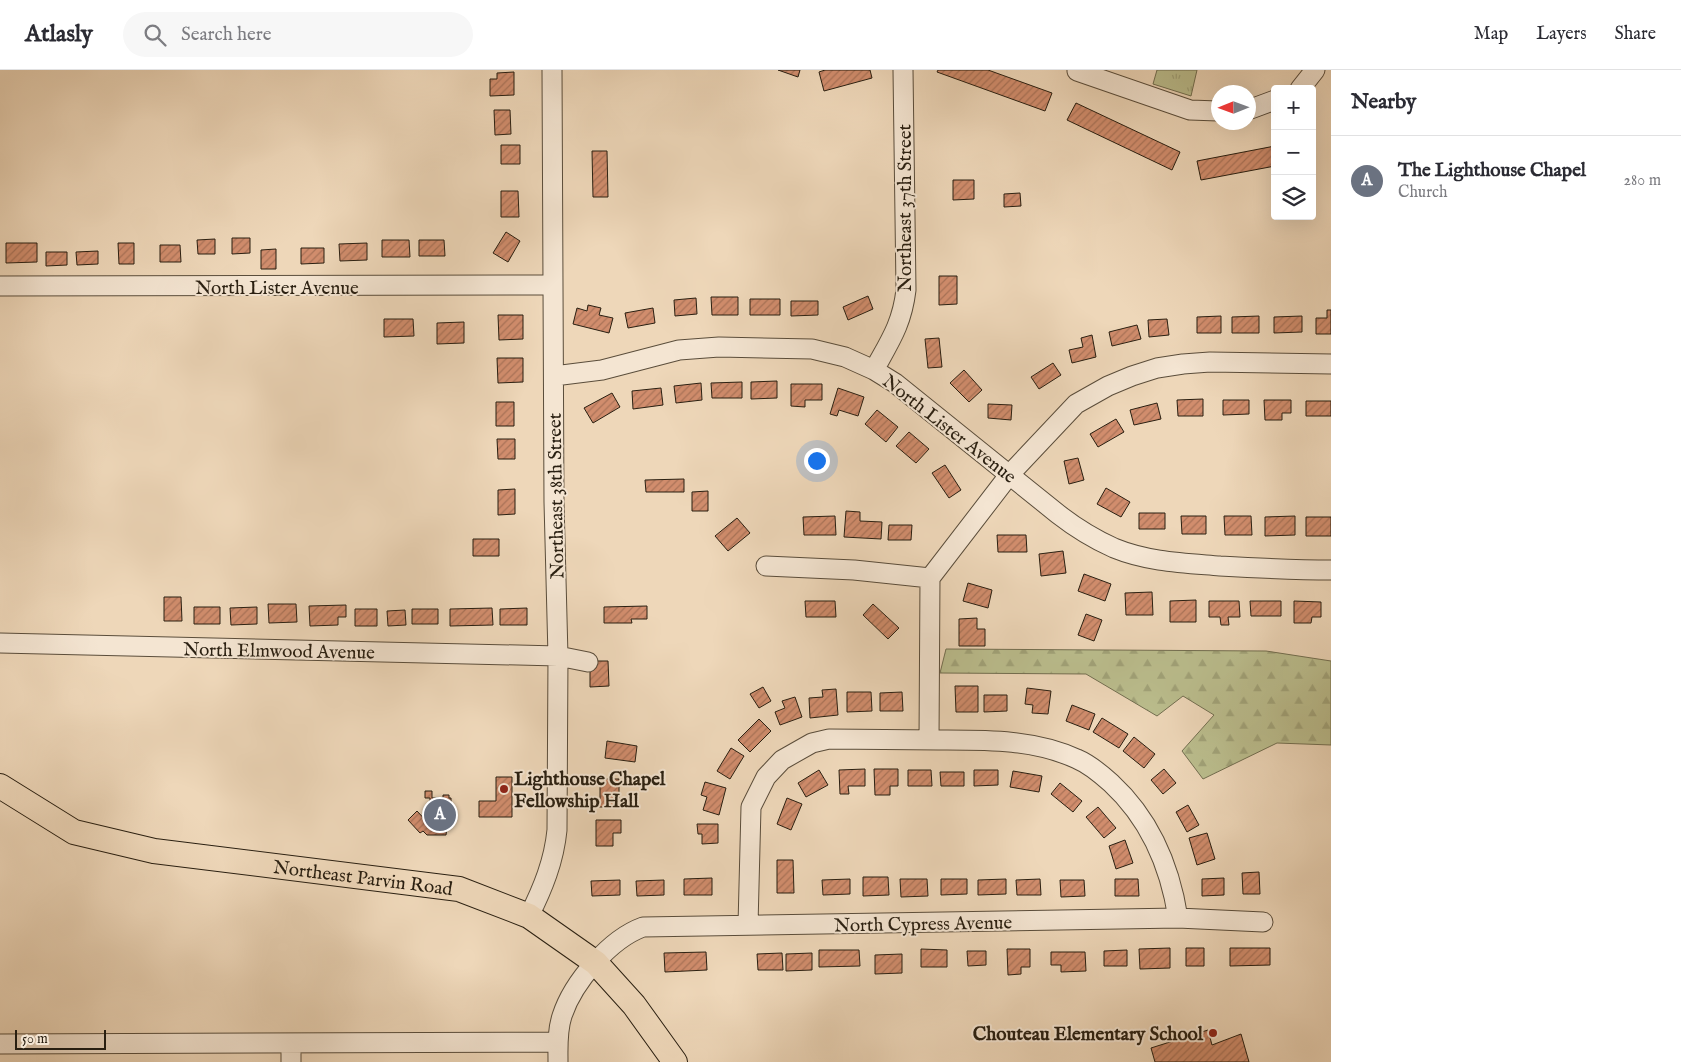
<!DOCTYPE html>
<meta charset="utf-8">
<style>
:root{--surface:#fff;--page:#f7f7f7;--text:#2b2b33;--muted:#7c7c81;--line:#e1e1e2;--accent:#111827}
body{margin:0;font-family:"IM FELL English",serif;background:var(--page);color:var(--text)}
.controls{position:absolute;right:15px;top:15px;display:grid;overflow:hidden;border-radius:5px;box-shadow:0 5px 20px #0002}
.controls button{width:45px;height:45px;display:grid;place-items:center;padding:0;border:0;border-bottom:1px solid var(--line);background:var(--surface);color:var(--text);font:25px sans-serif}
.compass{position:absolute;left:1211px;top:15px;width:45px;height:45px;border-radius:50%;background:var(--surface);box-shadow:0 5px 20px #0002;rotate:269deg}
.scale{position:absolute;left:15px;bottom:12px;width:91px;box-sizing:border-box;padding-left:5px;border:2px solid #291f11;border-top:0;font-size:14px;line-height:18px;white-space:nowrap;color:#291f11;-webkit-text-stroke:4px #f4e5d2;paint-order:stroke}
.you{position:absolute;left:816px;top:390px;width:18px;height:18px;margin:-12px;border:4px solid #fff;border-radius:50%;background:#1a73e8;box-shadow:0 0 0 8px #1a73e833}
.badge{display:grid;place-items:center;width:32px;height:32px;border-radius:50%;background:var(--accent);color:#fff;font-size:16px;font-weight:700}
.pin{position:absolute;translate:-50% -50%;border:2px solid #fff;box-shadow:0 1px 5px #0006}
.list{margin:0;padding:0;list-style:none}
h2{display:flex;justify-content:space-between;align-items:center;height:65px;margin:0;padding:0 20px;font-size:21px}
h2 small{font-size:16px;font-weight:400;color:var(--muted)}
.list li{display:grid;grid-template-columns:32px 1fr auto;gap:15px;align-items:center;box-sizing:border-box;height:90px;padding:0 20px;border-top:1px solid var(--line)}
.list b{display:block;font-size:19px;white-space:nowrap}
.list p{margin:0;font-size:16px;white-space:nowrap;color:var(--muted)}
.list em{font-size:16px;font-style:normal;color:var(--muted)}
.icon{flex:none;width:28px;height:28px;fill:none;stroke:currentColor;stroke-width:2;stroke-linecap:round;stroke-linejoin:round}
.map{position:relative;flex:none;width:1331px;height:992px;overflow:hidden}
header{display:flex;align-items:center;gap:30px;box-sizing:border-box;height:70px;padding:0 25px;background:var(--surface);border-bottom:1px solid var(--line)}
header strong{font-size:24px}
nav{display:flex;gap:28px;margin-inline-start:auto;font-size:18px}
.search{width:350px;height:45px;background:var(--page);display:flex;align-items:center;gap:12px;box-sizing:border-box;padding:0 18px;border-radius:28px;color:var(--muted);font-size:19px}
main{display:flex}
aside{flex:1;background:var(--surface)}
.map>svg:first-child{display:block}
.forest{fill:url(#forest-firs);stroke:#726e50}
.park{fill:url(#park-tufts);stroke:#726e50}
.building{fill:url(#building-hatch);stroke:#291f11}
.lines{fill:none;stroke-linecap:round;stroke-linejoin:round}
.minor-casing{stroke:#5a4d3b;stroke-width:21}
.major-casing{stroke:#291f11;stroke-width:26}
.minor{stroke:#f4e5d2;stroke-width:19}
.major{stroke:#eed7b9;stroke-width:24}
.poi-dot{fill:#8f2418;stroke:#f4e5d2;stroke-width:2}
.labels{text-anchor:middle;stroke-width:4;stroke-linejoin:round;paint-order:stroke}
.street-label{font-size:19px;fill:#291f11;stroke:#f4e5d2}
.poi-label{font-size:19px;font-weight:bold;fill:#291f11;stroke:#f4e5d2;text-anchor:start}
</style>
<header>
<strong>Atlasly</strong>
<div class="search"><svg class="icon" aria-label="search" viewBox="0 0 24 24"><circle cx="10" cy="10" r="6"/><path d="M15 15l6 6"/></svg>Search here</div>
<nav><a>Map</a><a>Layers</a><a>Share</a></nav>
</header>
<main>
<div class="map">
<svg width="1331" height="992" viewBox="0 0 1331 992">
<defs>
<pattern id="forest-firs" width="22" height="20" patternUnits="userSpaceOnUse" patternTransform="scale(1.25)"><rect width="22" height="20" fill="#bbbe8e"/><path d="M5 1l3.5 6h-7zM16 11l3.5 6h-7z" fill="#a1a379"/></pattern>
<pattern id="park-tufts" width="24" height="20" patternUnits="userSpaceOnUse" patternTransform="scale(1.25)"><rect width="24" height="20" fill="#bbbe8e"/><path d="M3 7l-1-3M5 7V3M7 7l1-3M15 17l-1-3M17 17v-4M19 17l1-3" fill="none" stroke="#a1a379"/></pattern>
<pattern id="building-hatch" width="6" height="6" patternUnits="userSpaceOnUse" patternTransform="scale(1.25)"><rect width="6" height="6" fill="#d18d6d"/><path d="M-1 1l2-2M0 6l6-6M5 7l2-2" fill="none" stroke="#aa7358"/></pattern>
</defs>
<rect width="100%" height="100%" fill="#eed7b9"/>
<filter id="stains"><feTurbulence type="fractalNoise" baseFrequency=".004" numOctaves="4"/><feColorMatrix values="0 0 0 0 .2 0 0 0 0 .09 0 0 0 0 .02 0 0 0 .5 -.17"/></filter>
<radialGradient id="worn" r=".72"><stop offset=".6" stop-color="#630" stop-opacity="0"/><stop offset="1" stop-color="#630" stop-opacity=".3"/></radialGradient>
<path class="forest" d="M946,579L1266,581L1331,591V675L1277,673L1203,709L1182,681L1214,645L1183,626L1157,646L1086,604L940,603Z"/>
<path class="park" d="M1157,0H1197L1191,26L1153,14Z"/>
<path class="building" d="M778,0H800L798,7Z
M825,0H870L872,8L824,21L819,2Z
M938,0H988L1052,23L1045,41L937,2Z
M514,2V25L490,26V9H497V3Z
M1076,33L1180,82L1172,100L1067,50Z
M494,40H510L511,64L495,65Z
M501,75H520V94H501Z
M1275,76V96L1201,110L1197,91Z
M592,81H607L608,127H593Z
M953,110H974V129L953,130Z
M501,121H518L519,147H501Z
M1020,123L1021,136L1004,137V124Z
M506,162L520,171L508,192L493,183Z
M232,168H250V183L232,184Z
M215,169V184H198L197,170Z
M382,170H409L410,187H382Z
M419,170H444L445,186H419Z
M6,173H37V192L6,193Z
M118,173H134V194H119Z
M367,173V190L340,191L339,174Z
M160,175H180L181,192H160Z
M301,178H324V193L301,194Z
M276,179V199H261V180Z
M98,181V194L77,195L76,182Z
M46,182H67V195L46,196Z
M939,206H957V234L939,235Z
M868,226L873,239L848,250L843,237Z
M711,227H738V245H712Z
M696,228L697,244L675,246L674,230Z
M750,229H780V245H750Z
M791,231H818V245L791,246Z
M588,235L601,238L599,245L613,248L609,263L573,254L577,238L587,241Z
M653,238L655,253L628,258L625,243Z
M1327,240H1331V264H1316V248H1327Z
M498,245H523V269L499,270Z
M1221,246V263H1197V247Z
M1259,246V263H1232V247Z
M1302,246V262L1274,263V247Z
M384,249H413L414,266L384,267Z
M1167,249L1169,265L1149,267L1148,250Z
M464,252V273L437,274V253Z
M1137,255L1141,269L1112,276L1109,262Z
M1092,265L1096,287L1072,293L1069,280L1083,277L1081,268Z
M939,268L942,297L928,298L925,269Z
M497,288H523V312L498,313Z
M1053,293L1061,305L1039,319L1031,307Z
M964,300L982,320L969,332L950,313Z
M777,311V328L751,329V312Z
M742,312V328H712L711,313Z
M701,313L702,330L676,333L674,316Z
M791,314H822V330H805V337L791,336Z
M661,318L663,335L633,339L632,321Z
M838,318L864,327L858,346L839,340L837,346L830,344Z
M612,323L620,337L593,353L584,338Z
M1203,329V346H1178L1177,330Z
M1223,330H1249V344L1223,345Z
M1264,330H1291V343H1282V350H1265Z
M1306,331H1331V346H1306Z
M496,332H514V356H496Z
M1157,333L1161,349L1134,355L1130,340Z
M988,334L1012,335L1011,350L988,348Z
M877,340L898,357L886,372L865,354Z
M1116,349L1124,362L1098,377L1090,364Z
M909,362L929,379L916,393L896,376Z
M497,369H515V389H498Z
M1078,388L1084,410L1069,414L1064,391Z
M945,395L961,420L949,428L932,403Z
M684,409V422H646L645,410Z
M1106,418L1130,432L1121,447L1097,434Z
M515,419V444L498,445V420Z
M708,421V441H692V422Z
M846,441L860,442V451L882,452L881,469L844,467Z
M1139,443H1165V459H1139Z
M835,446L836,465H804L803,447Z
M1181,446H1206V464H1182Z
M1224,446H1251L1252,465H1225Z
M1295,446V465L1265,466V447Z
M1306,447H1331V466H1306Z
M737,448L750,463L728,481L715,466Z
M889,455H912L911,470H888Z
M997,465H1026L1027,482H998Z
M473,469H499V486H473Z
M1063,481L1066,503L1041,506L1039,484Z
M1084,504L1111,514L1105,531L1078,521Z
M968,513L992,520L988,538L963,531Z
M1152,522L1153,545H1126L1125,523Z
M164,527H181L182,551H164Z
M1196,530V552H1170V531Z
M805,531H835L836,547H806Z
M1209,531H1239L1240,547H1228L1229,555H1221L1220,547H1209Z
M1250,531H1281V546H1251Z
M1294,531L1321,532V547H1312L1311,553H1294Z
M268,534H296L297,552L269,553Z
M873,534L899,558L888,569L863,545Z
M346,535V547H338V555L310,556L309,536Z
M647,536V549H631L632,553H604V537Z
M194,537H220V554H194Z
M257,537V554L231,555L230,538Z
M492,538L493,555L450,556V539Z
M527,538V555H500V539Z
M355,539H377V556H355Z
M412,539H438V554H412Z
M405,540L406,555L388,556L387,541Z
M1086,544L1102,550L1094,571L1078,565Z
M977,548V559H985V576H959V549Z
M590,591H608L609,616L590,617Z
M955,616H978V642H956Z
M763,617L771,631L759,638L750,624Z
M1027,618L1051,621L1048,644L1032,643L1033,635L1025,634Z
M836,619L838,645L810,648L809,628L823,627L822,620Z
M847,622H871L872,641L847,642Z
M902,622L903,641H880V623Z
M984,625H1007V641L984,642Z
M795,627L802,647L780,655L775,642L785,638L782,631Z
M1072,635L1095,644L1089,660L1066,651Z
M1102,648L1128,664L1119,678L1093,662Z
M759,649L771,661L750,682L738,670Z
M1134,667L1155,684L1144,698L1123,681Z
M607,671L637,676L635,692L605,688Z
M731,678L744,686L730,709L717,701Z
M865,699V716H848L849,724H840L839,700Z
M874,699H898V716H890V725H875Z
M1164,699L1176,713L1163,724L1151,710Z
M819,700L828,715L806,727L798,713Z
M908,700H931L932,716H908Z
M974,700H998V715L974,716Z
M1013,701L1042,706L1039,722L1010,717Z
M940,702H964V716H941Z
M496,707H512V747H479V731H496Z
M600,709H619V737H591L590,729H600Z
M705,712L726,718L719,745L703,740L707,727L701,725Z
M1060,713L1082,731L1073,742L1051,724Z
M425,721H432V728H443V725H449V728H451V757H447L446,765H427L423,761L420,763L408,750L417,741L430,755V728H425Z
M787,728L802,734L791,760L777,754Z
M1188,735L1199,755L1187,762L1176,742Z
M1098,737L1116,758L1104,768L1086,747Z
M596,750H621V763H613V776H596Z
M697,754H718V773L702,774V764H698Z
M1207,763L1215,789L1197,795L1189,768Z
M1125,770L1133,793L1116,799L1109,776Z
M777,790H793L794,823H777Z
M1259,802L1260,824H1243L1242,803Z
M863,807H888L889,825L863,826Z
M712,808V825H684V809Z
M1224,808V825L1202,826V809Z
M850,809V824L823,825L822,810Z
M900,809H927L928,826L901,827Z
M941,809H967V824L941,825Z
M1006,809V824L978,825V810Z
M1040,809L1041,825H1017L1016,810Z
M1115,809H1138L1139,826H1115Z
M620,810V825L592,826L591,811Z
M664,810V825L637,826L636,811Z
M1060,810H1084L1085,826L1061,827Z
M1170,878V898L1140,899L1139,879Z
M1186,878H1204V896H1186Z
M1230,878H1270V895L1230,896Z
M921,879L947,880V897H921Z
M1007,879H1030V897H1021V904L1008,905Z
M819,880H859L860,896L819,897Z
M1127,880V896H1104V881Z
M967,881H986V895L968,896Z
M706,882L707,900L665,902L664,883Z
M1051,882H1085L1086,901L1061,902V895H1051Z
M782,883L783,900H758L757,884Z
M812,883V900L786,901V884Z
M902,884V903L875,904V885Z
M1208,960L1212,975L1241,964L1249,992H1155L1151,978Z"/>
<g class="lines">
<g class="minor-casing">
<path id="minor" d="M1079,0L1077,1L1190,40L1218,41
M1300,19L1315,0
M1248,40L1275,30
M0,216L553,215
M874,300C890,271 902,254 906,220L903,0
M554,306L602,300L679,280L719,277L812,279L845,287L874,300L895,313L1058,444C1076,458 1094,469 1114,478C1148,492 1184,493 1220,496C1257,498 1294,500 1331,500
M766,496L854,500L930,508
M0,573L558,586L588,592
M929,670L930,508L1010,404L1076,334L1108,316L1132,306L1157,298L1183,294L1210,292L1331,294
M529,846C543,818 554,791 557,760L558,586L554,432L552,0
M748,855L751,737L766,707L782,690L812,673L829,669C866,669 903,670 939,670C985,670 1034,669 1077,689C1089,694 1101,704 1111,713C1150,749 1170,796 1178,848
M291,973V992
M0,974L558,972
M558,992C558,977 557,961 562,946C573,912 610,869 643,857L1178,848L1263,852"/>
</g>
<g class="major-casing">
<g id="major">
<path id="s1" d="M0,716L74,762L154,781L459,819L529,846L596,893L634,935L675,992"/>
</g>
</g>
<use href="#minor" class="minor"/>
<use href="#major" class="major"/>
</g>
<g class="poi-dot">
<circle cx="504" cy="719" r="5"/>
<circle cx="1213" cy="963" r="5"/>
</g>
<g class="labels">
<g class="street-label">
<text transform="translate(904 138) rotate(-90)" y="7">Northeast 37th Street</text>
<text x="277" y="224">North Lister Avenue</text>
<text transform="translate(950 358) rotate(38)" y="7">North Lister Avenue</text>
<text transform="translate(555 426) rotate(-91)" y="7">Northeast 38th Street</text>
<text transform="translate(279 580) rotate(1)" y="7">North Elmwood Avenue</text>
<text dy="7" stroke="none"><textPath href="#s1" startOffset="380">Northeast Parvin Road</textPath></text>
<text transform="translate(923 853) rotate(-1)" y="7">North Cypress Avenue</text>
</g>
<g class="poi-label">
<text x="514" y="715">Lighthouse Chapel<tspan x="514" dy="22">Fellowship Hall</tspan></text>
<text x="1203" y="970" text-anchor="end">Chouteau Elementary School</text>
</g>
</g>
<rect width="100%" height="100%" filter="url(#stains)"/>
<rect width="100%" height="100%" fill="url(#worn)"/>
</svg>
<div class="controls">
<button>+</button>
<button>−</button>
<button><svg class="icon" aria-label="layers" viewBox="0 0 24 24"><path d="M12 4l9 5-9 5-9-5zM3 14l9 5 9-5"/></svg></button>
</div>
<svg class="compass" viewBox="-18 -18 36 36"><path d="M0-13l5 13h-10z" fill="#e53935"/><path d="M0 13l5-13h-10z" fill="#7c7c81"/></svg>
<div class="scale">50 m</div>
<div class="you"></div>
<div class="pin badge" style="left:440px;top:745px;background:#6b7280">A</div>
</div>
<aside>
<h2>Nearby<small></small></h2>
<ul class="list">
<li><span class="badge" style="background:#6b7280">A</span><div><b>The Lighthouse Chapel</b><p>Church</p></div><em>280 m</em></li>
</ul>
</aside>
</main>
